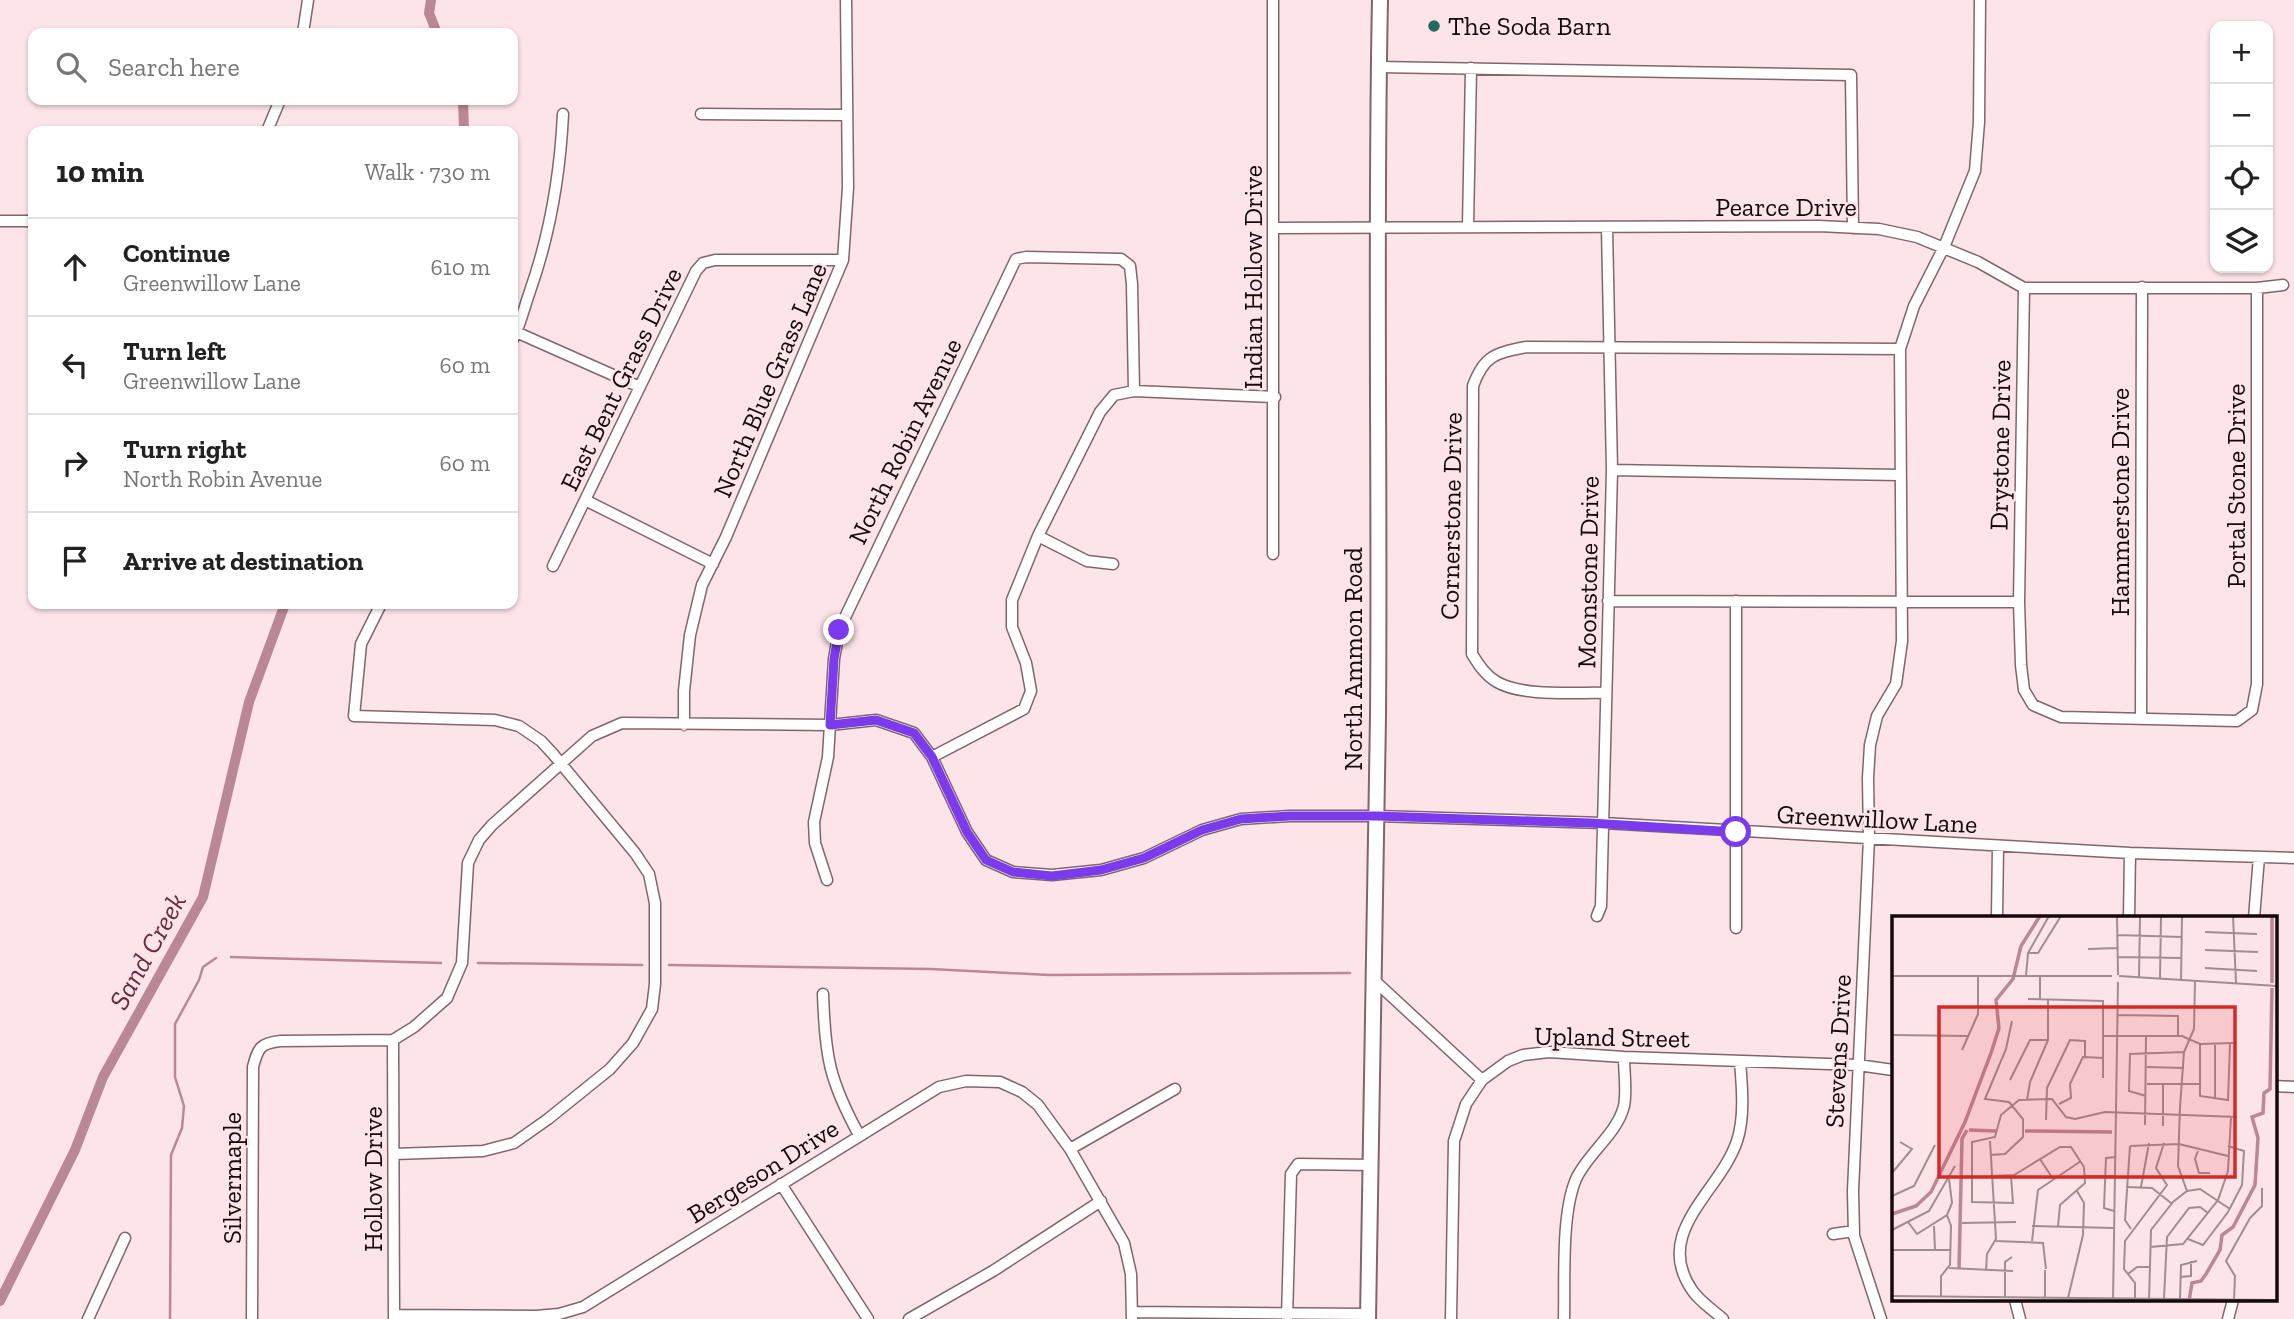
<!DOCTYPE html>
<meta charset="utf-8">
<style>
:root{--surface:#fff;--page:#f6f6f6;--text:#222;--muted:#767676;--line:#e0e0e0}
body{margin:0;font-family:"Zilla Slab",serif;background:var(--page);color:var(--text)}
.controls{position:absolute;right:21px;top:21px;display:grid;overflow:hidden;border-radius:14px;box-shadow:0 2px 5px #0004}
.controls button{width:63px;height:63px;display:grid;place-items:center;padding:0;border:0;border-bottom:2px solid var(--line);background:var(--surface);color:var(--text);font:35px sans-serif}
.stop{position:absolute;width:21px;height:21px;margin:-16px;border:5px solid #7c3aed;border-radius:50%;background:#fff}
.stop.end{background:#7c3aed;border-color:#fff;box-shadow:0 2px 7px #0008}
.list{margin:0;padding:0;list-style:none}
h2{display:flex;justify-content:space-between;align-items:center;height:91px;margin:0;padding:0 28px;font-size:30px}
h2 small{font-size:23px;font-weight:400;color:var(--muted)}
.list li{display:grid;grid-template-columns:46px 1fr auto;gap:21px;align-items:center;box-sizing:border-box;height:98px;padding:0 28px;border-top:2px solid var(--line)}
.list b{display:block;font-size:26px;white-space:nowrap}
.list p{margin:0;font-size:23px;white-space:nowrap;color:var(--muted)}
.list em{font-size:23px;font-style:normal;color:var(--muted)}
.icon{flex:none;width:38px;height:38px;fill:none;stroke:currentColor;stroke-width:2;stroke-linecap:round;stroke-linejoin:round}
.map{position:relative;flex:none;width:2294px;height:1319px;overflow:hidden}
.search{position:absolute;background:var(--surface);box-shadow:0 2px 5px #0004;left:28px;top:28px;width:490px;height:77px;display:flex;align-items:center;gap:18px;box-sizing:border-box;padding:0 24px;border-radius:14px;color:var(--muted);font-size:26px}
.panel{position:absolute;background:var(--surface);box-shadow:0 2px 5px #0004;left:28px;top:126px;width:490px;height:483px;border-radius:14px}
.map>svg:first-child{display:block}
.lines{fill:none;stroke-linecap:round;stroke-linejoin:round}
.stream{stroke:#ba8894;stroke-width:2.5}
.canal{stroke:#ba8894;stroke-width:10}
.minor-casing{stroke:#80656b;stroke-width:13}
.secondary-casing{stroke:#80656b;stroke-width:18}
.minor{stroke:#fff;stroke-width:10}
.secondary{stroke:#fff;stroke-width:14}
.route{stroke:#7c3aed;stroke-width:9}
.poi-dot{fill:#226a61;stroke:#fde4e9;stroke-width:2.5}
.labels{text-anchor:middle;stroke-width:5;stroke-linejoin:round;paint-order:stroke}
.poi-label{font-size:26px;fill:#140a0c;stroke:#fde4e9;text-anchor:start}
.street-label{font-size:26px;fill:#140a0c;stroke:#fde4e9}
.water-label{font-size:28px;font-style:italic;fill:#692a3e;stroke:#fde4e9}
.inset-river{fill:none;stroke:#ba8894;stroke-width:3.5}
.inset-road{fill:none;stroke:#a08d91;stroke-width:2}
.view{fill:#d62828;fill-opacity:0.15;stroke:#d62828;stroke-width:3.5}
.inset-edge{fill:none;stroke:#140a0c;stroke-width:3.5}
</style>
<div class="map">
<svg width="2294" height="1319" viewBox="0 0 2294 1319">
<rect width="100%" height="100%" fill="#fde4e9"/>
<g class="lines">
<path class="stream" d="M231,957L441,963
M478,963L642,965
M669,965L931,969L1049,975L1350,973
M170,1319L171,1155L182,1128L184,1106L175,1077V1024L199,980L203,967L216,958"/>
<path class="canal" d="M431,0L429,13L437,33
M463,100L464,131
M0,1301L75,1150L103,1077L203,897L249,702L285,604"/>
<g class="minor-casing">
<path id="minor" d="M303,33L308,0
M1378,67L1851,75L1853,228
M701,114L847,115
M267,131L280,100
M0,221H33
M1468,227L1471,68
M1275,228L1819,226L1879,229L1917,237L1978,262L2024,288H2257L2283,285
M2024,288L2019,602L2021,665L2024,690L2033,705L2061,717L2237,721L2252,710L2257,684V288
M516,332L640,387
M513,339C520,325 524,309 529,294C550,235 560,177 563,114
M1612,470L1900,475
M585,500L713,564
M1038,536L1087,561L1113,564
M1273,554V0
M553,566L696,271L703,263L715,260H843
M1608,601L2019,602
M1736,601V928
M381,604L361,644L354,716L495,720L519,726L541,741L553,754L635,853L649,874L655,903V984L652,1009L633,1043L610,1069L548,1119L514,1143L483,1151L394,1154
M1606,693C1576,692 1523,697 1497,682C1485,675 1479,665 1472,654L1473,386C1484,355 1496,353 1526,347L1900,349
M2141,718L2142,287
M684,725V691L690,635L702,585L726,537L843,260L848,188L846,0
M932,757L1024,709L1031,691L1026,663L1012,627V600L1038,536L1100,412L1114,395L1134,391L1275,397
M827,880L815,843L814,822L828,757L834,659L839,630L1016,259L1026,257L1121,259L1130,266L1132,284L1134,391
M1597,916L1601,906L1612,470L1607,228
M1997,918L1998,846
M2129,918L2130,853
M2254,918L2259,857
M1376,982L1482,1080
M823,994C825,1056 829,1080 859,1135
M393,1040L394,1319
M2275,1086L2294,1087
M1070,1149L1175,1089
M781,1184L868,1319
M1833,1234L1854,1231
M2015,1300L2020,1319
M1132,1312L1368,1314
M394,1315L536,1316L559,1314L583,1307L939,1087L966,1081L1000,1082L1022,1092L1038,1105L1070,1149L1124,1243L1131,1274L1132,1319
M1287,1318L1291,1174L1298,1164L1372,1165
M88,1319L125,1238
M252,1319L253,1067C258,1048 260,1043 281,1041L393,1040L414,1027L447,998L462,963L468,863L479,840L492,825L592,736L622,723L830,725L876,720L914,733L932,757L967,832L986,860L1013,872L1052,875L1101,870L1144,858L1202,830L1241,819L1289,816H1377L1603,823L2130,853L2294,858
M909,1319L993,1271L1101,1201
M1451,1319L1454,1141L1466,1104L1482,1080L1508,1061L1523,1055L1549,1052L1624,1057L1858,1065L1893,1070
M1564,1319C1565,1280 1561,1214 1576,1179C1588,1153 1617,1134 1624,1106C1627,1091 1624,1073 1624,1057
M1723,1319C1713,1310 1699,1301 1692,1290C1652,1232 1720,1192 1737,1141C1745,1117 1742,1086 1740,1061
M1881,1319L1854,1236L1853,1191L1869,838L1868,778L1870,745L1877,716L1896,684L1902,641L1900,349L1914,306L1944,247L1975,171L1979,122L1980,0
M2228,1319L2233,1300"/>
</g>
<g class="secondary-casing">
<path id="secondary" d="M1368,1319C1372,1118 1376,917 1378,716C1380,477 1375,239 1380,0"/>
</g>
<use href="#minor" class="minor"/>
<use href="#secondary" class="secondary"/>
</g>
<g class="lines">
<path class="route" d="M839,630L834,659L830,725L876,720L914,733L932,757L967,832L986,860L1013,872L1052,876L1101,870L1144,858L1202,830L1241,819L1289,816H1377L1590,823L1736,832"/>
</g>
<circle class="poi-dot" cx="1434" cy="26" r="7"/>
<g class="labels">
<g class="poi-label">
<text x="1448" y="35">The Soda Barn</text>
</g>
<g class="street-label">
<text x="1786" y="216">Pearce Drive</text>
<text transform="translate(1253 277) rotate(-90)" y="9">Indian Hollow Drive</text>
<text transform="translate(621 379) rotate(-64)" y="9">East Bent Grass Drive</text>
<text transform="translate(770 380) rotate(-67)" y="9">North Blue Grass Lane</text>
<text transform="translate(905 441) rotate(-64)" y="9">North Robin Avenue</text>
<text transform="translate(2000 445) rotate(-89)" y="9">Drystone Drive</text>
<text transform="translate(2236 486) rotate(-90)" y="9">Portal Stone Drive</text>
<text transform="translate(2120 502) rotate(-90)" y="9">Hammerstone Drive</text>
<text transform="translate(1451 516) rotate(-89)" y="9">Cornerstone Drive</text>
<text transform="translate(1588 572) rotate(-89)" y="9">Moonstone Drive</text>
<text transform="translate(1353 659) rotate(-90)" y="9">North Ammon Road</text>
<text transform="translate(1877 819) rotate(3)" y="9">Greenwillow Lane</text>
<text transform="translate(1612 1037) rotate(1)" y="9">Upland Street</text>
<text transform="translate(1838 1051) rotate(-87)" y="9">Stevens Drive</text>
<text transform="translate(763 1171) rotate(-32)" y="9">Bergeson Drive</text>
<text transform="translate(232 1178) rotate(-90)" y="9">Silvermaple</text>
<text transform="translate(373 1179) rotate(-90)" y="9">Hollow Drive</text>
</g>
<g class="water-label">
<text transform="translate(147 951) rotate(-61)" y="10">Sand Creek</text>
</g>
</g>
<g transform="translate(1892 916)">
<rect width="385" height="385" fill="#fde4e9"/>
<path class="inset-river" d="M380,67V0M77,214L104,215M133,215L220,216M0,298L24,290L39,276L73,206L99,137L107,112L104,84L121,63L129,30L148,0M67,353L70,223L75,214M297,385L300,367L309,365L314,358L328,334L330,319L341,311L363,269L366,222L360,201L371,197L372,177L378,173L380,72"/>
<path class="inset-road" d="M225,0L226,59M341,0L344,67M313,16L365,18M225,19L290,21M196,33L225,32M313,34L366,36M136,37H146L169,0M225,41L289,42M313,52L365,55M0,60H220M134,60L136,37L157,0M227,60L385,70M148,61V83M247,62L248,0M268,63L269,0M289,65L290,0M136,83L211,85V162M225,99L286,100V120M0,119L76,120M212,120H290L308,128L342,127M308,128V180L336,184L338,128M70,134L86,98V60M255,151L292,152M118,164L138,124H156M255,168H308M271,168V210M254,180L237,175L238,138L292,136M323,183V128M135,184L138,166L156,124V83M167,188L179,182L178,168L191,141L212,142M154,204L155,172L178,124L193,125V141M253,209L254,120M238,230L287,228L336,240M238,230L233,304L239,313M306,235L303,243L307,257H318M98,239L113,238L131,221V203L117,186L93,183L114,133L120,105M148,243L161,263M0,257L20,233L8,226M98,260L122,259L168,231H179L192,251L193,267L168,289L166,311M119,260L121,287L80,286V226L103,221L109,199L127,184L160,183L174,201L183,203L213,196L345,201M193,260H223M234,271L260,272L279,287M249,271L257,227M295,275L286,250L288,191L292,136L302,113L303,65M0,280L22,270L43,229M222,295L212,292L214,242L224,241M16,306L25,318L55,299L60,287L57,263M70,307L124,306M42,310L43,334M140,310L222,312M0,314L37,295L63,250M296,323L311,329L336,296L350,269L352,235L336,230M104,325L151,327L154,353M140,325L146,274L189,245M258,331L291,328L326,284L336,255L339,201M0,334H58M57,352L121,355M94,355L95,338L104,323L98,225M236,358L245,351H258M288,361L299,360V345M0,380L385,384M49,380V360L58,349L59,310L55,299M113,381V346L120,341M153,382V354M176,382L191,319L192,287L185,275M243,383V367L232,353L233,325L275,269L264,252L272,227M272,383L275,321L297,292L308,291L316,297M288,383L289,349L305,345M342,384L343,360L334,345L358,302L370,290V272M385,384V329M221,385L226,66M257,385L259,314L281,286L295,275L308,273L338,293"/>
<path class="view" d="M47,91H343V261H47Z"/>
<rect width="385" height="385" class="inset-edge"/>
</g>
</svg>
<div class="controls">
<button>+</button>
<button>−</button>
<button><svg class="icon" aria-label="locate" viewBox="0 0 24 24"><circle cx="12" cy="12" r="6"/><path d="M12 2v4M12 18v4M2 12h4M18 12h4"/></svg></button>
<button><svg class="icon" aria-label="layers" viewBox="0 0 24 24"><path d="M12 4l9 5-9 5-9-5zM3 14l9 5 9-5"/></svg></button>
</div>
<div class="stop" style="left:1736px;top:832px"></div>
<div class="stop end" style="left:839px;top:630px"></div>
<div class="search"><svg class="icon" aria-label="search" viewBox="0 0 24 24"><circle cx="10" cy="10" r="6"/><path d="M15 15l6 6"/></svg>Search here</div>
<section class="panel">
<h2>10 min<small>Walk · 730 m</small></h2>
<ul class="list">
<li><svg class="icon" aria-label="ahead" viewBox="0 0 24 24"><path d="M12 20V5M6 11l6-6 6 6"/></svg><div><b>Continue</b><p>Greenwillow Lane</p></div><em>610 m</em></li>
<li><svg class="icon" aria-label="left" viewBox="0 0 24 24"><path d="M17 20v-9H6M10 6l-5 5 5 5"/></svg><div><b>Turn left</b><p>Greenwillow Lane</p></div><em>60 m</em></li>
<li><svg class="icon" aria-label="right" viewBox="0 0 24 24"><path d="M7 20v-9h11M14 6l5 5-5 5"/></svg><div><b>Turn right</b><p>North Robin Avenue</p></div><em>60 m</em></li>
<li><svg class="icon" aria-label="arrive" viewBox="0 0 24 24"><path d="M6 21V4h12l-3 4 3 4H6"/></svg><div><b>Arrive at destination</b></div></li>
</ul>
</section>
</div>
